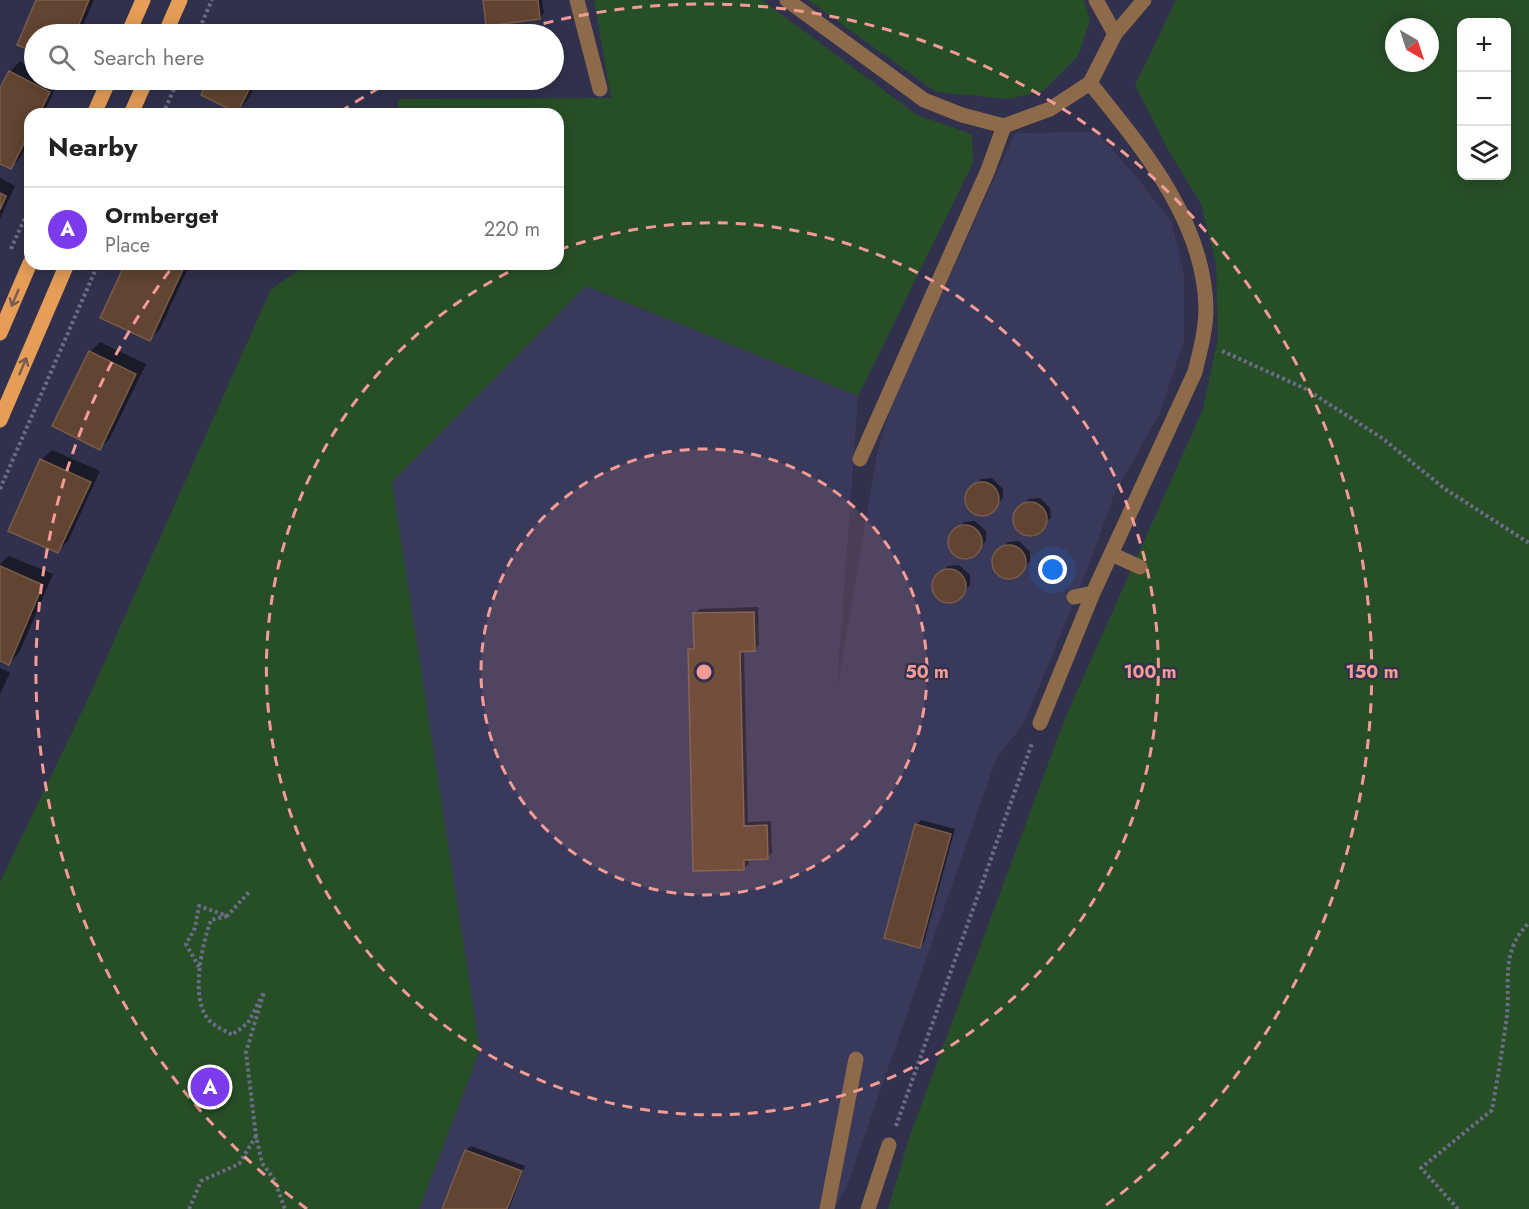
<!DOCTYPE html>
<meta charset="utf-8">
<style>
:root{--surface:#fff;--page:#f6f6f6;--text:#222;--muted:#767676;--line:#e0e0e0;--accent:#7c3aed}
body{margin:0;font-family:Jost,sans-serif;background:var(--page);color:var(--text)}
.controls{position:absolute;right:18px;top:18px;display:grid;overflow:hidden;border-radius:12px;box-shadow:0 3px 15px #0003}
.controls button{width:54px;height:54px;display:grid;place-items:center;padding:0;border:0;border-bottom:2px solid var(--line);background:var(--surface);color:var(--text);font:30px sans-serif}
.compass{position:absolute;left:1385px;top:18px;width:54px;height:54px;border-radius:50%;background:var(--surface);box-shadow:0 3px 15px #0003;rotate:141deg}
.you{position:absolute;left:1053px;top:570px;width:21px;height:21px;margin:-15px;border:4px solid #fff;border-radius:50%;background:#1a73e8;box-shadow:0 0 0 9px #1a73e833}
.badge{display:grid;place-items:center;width:39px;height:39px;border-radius:50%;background:var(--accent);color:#fff;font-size:20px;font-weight:700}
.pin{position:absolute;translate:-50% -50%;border:3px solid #fff;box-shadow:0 2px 6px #0006}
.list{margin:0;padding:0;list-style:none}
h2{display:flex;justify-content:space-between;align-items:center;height:78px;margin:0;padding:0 24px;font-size:26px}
h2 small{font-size:20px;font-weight:400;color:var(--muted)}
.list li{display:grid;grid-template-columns:39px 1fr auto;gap:18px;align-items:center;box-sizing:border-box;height:84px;padding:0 24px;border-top:2px solid var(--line)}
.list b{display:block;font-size:22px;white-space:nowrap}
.list p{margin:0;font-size:20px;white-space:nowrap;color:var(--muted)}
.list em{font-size:20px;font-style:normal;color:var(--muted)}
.icon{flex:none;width:33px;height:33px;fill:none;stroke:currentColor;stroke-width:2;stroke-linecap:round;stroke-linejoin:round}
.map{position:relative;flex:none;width:1529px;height:1209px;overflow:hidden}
.search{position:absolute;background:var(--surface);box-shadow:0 3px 15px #0003;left:24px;top:24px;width:540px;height:66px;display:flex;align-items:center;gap:15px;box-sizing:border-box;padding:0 21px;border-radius:33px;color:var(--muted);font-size:22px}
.panel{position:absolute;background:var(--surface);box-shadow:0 3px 15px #0003;left:24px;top:108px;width:540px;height:162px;border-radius:18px}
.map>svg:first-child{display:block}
.built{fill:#39395b}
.green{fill:#274f27;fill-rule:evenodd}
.shadow{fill:#0007}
.building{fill:#614431;stroke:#795c48;stroke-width:1.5}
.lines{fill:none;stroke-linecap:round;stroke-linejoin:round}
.path{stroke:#6b6c85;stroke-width:4;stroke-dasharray:3 3;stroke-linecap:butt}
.minor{stroke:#8d6a4a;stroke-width:15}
.major{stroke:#e59d57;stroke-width:15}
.oneway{stroke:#795c51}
.ring{fill:none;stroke:#f59b96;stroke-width:3;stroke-dasharray:10 8}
.centre{fill:#f59b96;stroke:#31314d;stroke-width:3}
.ring-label{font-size:18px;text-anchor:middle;font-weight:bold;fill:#f59b96;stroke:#31314d;stroke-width:4.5;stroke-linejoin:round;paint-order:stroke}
</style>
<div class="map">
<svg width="1529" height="1209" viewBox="0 0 1529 1209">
<rect width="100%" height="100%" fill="#31314d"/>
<path class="built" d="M1097,132L1139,180L1172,223L1184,275V340L1160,413L1114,495L1090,563L1024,723L996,759L847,1186L834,1209H419L480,1050L391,482L585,286L858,396L837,688L877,454L891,405L1015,133Z"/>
<path class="green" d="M594,0H762L917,115L972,134L973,163L858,396L586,286L392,482L480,1050L419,1209H0V882L88,699L271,289L308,264H558V114H399L398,99L611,98Z
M808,0H1084L1090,20L1078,56L1043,91L1008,99L936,92Z
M1176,0H1529V1209H888L910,1135L1065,718L1203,409L1218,338L1216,263L1201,204L1167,148L1135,85ZM1462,22H1506V176H1462ZM1394,27H1430V63H1394Z"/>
<path class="shadow" d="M37,0H94L79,34H34V50L19,44Z
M484,0H542L544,13L539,18Z
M20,61L34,69V80L59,81L43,114H30V139L21,157L11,167L0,162V92L10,72Z
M210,80H258L247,101L237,111L203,94Z
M0,178L15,186L0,219Z
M126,264H190L160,329L150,339Z
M100,342L146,364L110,438L100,448L90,352Z
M52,450L100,471L68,541L58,551L41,460Z
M992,478L1003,489V498L988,514L973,512L967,503L968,492L981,479Z
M1040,498L1050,508L1051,517L1035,533L1021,531L1015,523L1016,512L1029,499Z
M975,521L986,531V541L971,557L956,555L950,546L951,535L964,522Z
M1019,541L1030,552V561L1015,577L1000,575L994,566L995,555L1008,542Z
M9,556L53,574L19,653L9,663L0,659V564Z
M959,565L970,575V585L954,601L940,599L934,590L935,579L948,566Z
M758,607L759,645L754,650H744L748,822L771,821L772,853L767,858H748L749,864L744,868L690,650L694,645L695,614L699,609Z
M0,668L10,673L0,694Z
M921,820L955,829L924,942L919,947L916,825Z
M471,1146L525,1166L509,1209H443L466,1150Z"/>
<path class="building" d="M36,0H89L75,34H34V52L17,45Z
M483,0H538L540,19L486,26Z
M9,71L50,92L39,114H30V131L11,169L0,164V88Z
M208,80H254L237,113L201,95Z
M0,193L6,196L0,210Z
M125,264H178L184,267L150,341L100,318Z
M89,351L136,374L100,450L52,426Z
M40,459L91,482L58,553L8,531Z
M965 499a17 17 0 1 1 34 0a17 17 0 1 1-34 0Z
M1013 519a17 17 0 1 1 34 0a17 17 0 1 1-34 0Z
M948 542a17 17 0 1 1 34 0a17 17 0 1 1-34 0Z
M992 562a17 17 0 1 1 34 0a17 17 0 1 1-34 0Z
M0,566L43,585L9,665L0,661Z
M932 586a17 17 0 1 1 34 0a17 17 0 1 1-34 0Z
M754,612L755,651L740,652L744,826L767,825L768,859L744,860V870L693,871L688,649H694L693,613Z
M915,824L951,834L920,948L884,938Z
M465,1150L522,1171L507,1209H442Z"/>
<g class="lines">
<path class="path" d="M197,34L212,0
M163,114L178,80
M11,249L30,206
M1222,351L1304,388L1382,438L1445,489L1529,543
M0,489L98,264
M227,916L211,920C202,944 188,1004 212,1023C218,1028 226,1031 232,1035L248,1023L264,992L246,1052L256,1136L262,1163L274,1179L285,1209
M199,967L186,944L195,928L199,906L227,916L251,890
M896,1126L1032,743
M189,1209L201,1181L239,1164L256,1136
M1458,1209L1421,1168L1492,1110C1497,1081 1502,1052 1506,1023C1512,985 1498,953 1529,923"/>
<path class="minor" d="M577,0L600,89
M787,0L924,100L962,115L1004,126L1050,109L1090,83L1115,34L1144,0
M1096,0L1115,34
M860,459L988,170L1004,126
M1111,554L1140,567
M1074,597L1093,593
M1040,723L1093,593L1195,372C1200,351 1206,330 1206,308C1204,220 1142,148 1090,83
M827,1209L856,1059
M868,1209L889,1145"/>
<path class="major" d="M128,34L143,0
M165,34L180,0
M94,114L109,80
M131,114L146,80
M0,333L30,263
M0,420L67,264"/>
</g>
<defs><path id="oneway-shaft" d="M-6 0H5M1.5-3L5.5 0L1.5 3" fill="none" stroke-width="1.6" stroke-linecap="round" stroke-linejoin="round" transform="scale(1.5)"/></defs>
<g class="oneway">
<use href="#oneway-shaft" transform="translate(15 298) rotate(113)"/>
<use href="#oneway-shaft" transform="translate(23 366) rotate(-67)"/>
</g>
<circle cx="704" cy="672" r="223" fill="#f59b96" fill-opacity=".12"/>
<g class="ring">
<circle cx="704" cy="672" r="223"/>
<path d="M559 250A446 446 0 1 1 523 265"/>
<path d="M307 1209A668 668 0 0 1 174 265M340 112A668 668 0 0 1 390 82M509 33A668 668 0 0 1 1101 1209"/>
</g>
<circle cx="704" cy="672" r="9" class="centre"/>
<g class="ring-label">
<text x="927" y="678">50 m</text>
<text x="1150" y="678">100 m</text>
<text x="1372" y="678">150 m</text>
</g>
</svg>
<div class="controls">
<button>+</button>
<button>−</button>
<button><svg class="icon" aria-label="layers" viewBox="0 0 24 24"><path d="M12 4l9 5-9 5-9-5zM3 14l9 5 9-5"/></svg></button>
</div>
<svg class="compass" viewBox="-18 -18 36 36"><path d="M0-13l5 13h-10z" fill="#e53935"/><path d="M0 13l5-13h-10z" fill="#767676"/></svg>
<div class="you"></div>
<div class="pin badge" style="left:210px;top:1087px">A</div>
<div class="search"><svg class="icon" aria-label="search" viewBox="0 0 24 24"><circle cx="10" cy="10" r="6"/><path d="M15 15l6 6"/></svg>Search here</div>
<section class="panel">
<h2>Nearby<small></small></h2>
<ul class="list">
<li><span class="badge">A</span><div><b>Ormberget</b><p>Place</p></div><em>220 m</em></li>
</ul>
</section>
</div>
